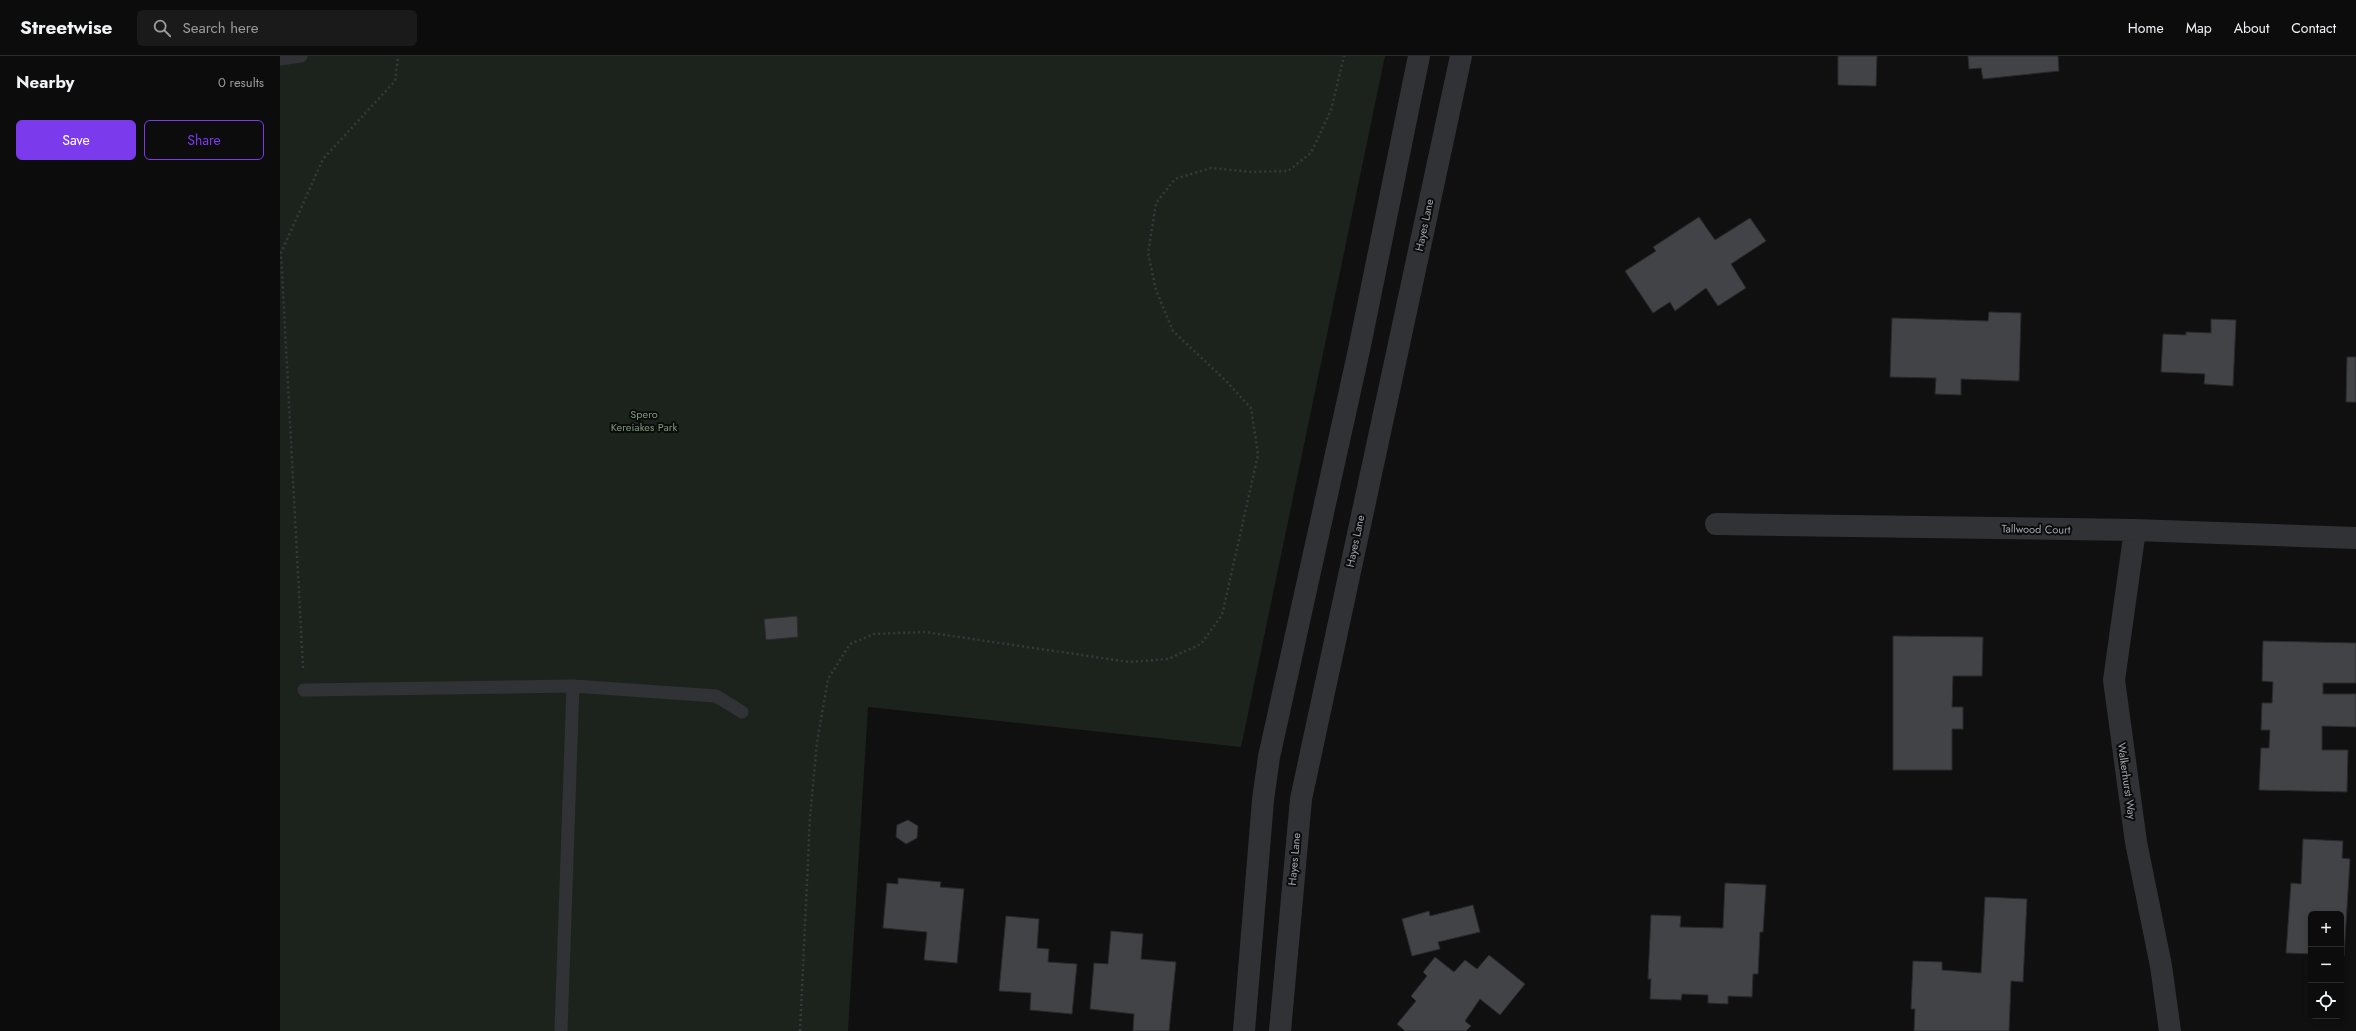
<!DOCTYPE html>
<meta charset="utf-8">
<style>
:root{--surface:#0c0c0d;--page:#1a1a1b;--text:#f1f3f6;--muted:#9a9b9d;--line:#2c2c2e;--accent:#7c3aed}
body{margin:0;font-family:Jost,sans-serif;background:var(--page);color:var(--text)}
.controls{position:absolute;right:12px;bottom:12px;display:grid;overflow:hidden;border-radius:6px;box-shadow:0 2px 6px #0003}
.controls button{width:36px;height:36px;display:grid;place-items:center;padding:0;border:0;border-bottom:1px solid var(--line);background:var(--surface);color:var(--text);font:20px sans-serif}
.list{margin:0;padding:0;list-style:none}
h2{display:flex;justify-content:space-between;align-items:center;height:52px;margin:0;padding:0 16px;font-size:17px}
h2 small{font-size:13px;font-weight:400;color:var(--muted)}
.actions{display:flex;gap:8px;padding:12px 16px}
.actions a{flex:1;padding:9px 0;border:1px solid var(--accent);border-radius:6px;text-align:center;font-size:14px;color:var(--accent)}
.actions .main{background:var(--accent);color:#fff}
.icon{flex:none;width:22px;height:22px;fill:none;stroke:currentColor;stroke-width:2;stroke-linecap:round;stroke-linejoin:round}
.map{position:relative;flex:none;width:2076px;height:975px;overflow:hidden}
header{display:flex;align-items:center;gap:24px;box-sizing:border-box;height:56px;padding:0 20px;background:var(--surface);border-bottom:1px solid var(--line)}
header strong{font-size:19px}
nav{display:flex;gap:22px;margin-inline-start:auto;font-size:14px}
.search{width:280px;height:36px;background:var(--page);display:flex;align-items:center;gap:10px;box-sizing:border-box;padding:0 14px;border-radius:6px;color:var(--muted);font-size:15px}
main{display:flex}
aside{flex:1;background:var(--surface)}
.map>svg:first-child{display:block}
.green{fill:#1c231d}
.building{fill:#414346;stroke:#2a2a2d}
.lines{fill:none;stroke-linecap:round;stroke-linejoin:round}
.path{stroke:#37393c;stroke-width:2.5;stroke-dasharray:2 3;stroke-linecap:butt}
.service{stroke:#313235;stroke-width:13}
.minor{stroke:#313235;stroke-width:22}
.labels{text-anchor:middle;stroke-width:4;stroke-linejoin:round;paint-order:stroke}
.street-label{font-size:11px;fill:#a2a8b0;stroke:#0b0b0c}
.park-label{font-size:11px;fill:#7c9a7a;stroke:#0b0b0c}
</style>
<header>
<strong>Streetwise</strong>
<div class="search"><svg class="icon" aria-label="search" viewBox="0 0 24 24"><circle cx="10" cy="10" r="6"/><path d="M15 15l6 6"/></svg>Search here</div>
<nav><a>Home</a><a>Map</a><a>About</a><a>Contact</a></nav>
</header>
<main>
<aside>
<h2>Nearby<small>0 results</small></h2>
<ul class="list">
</ul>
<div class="actions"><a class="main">Save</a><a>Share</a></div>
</aside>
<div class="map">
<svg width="2076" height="975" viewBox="0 0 2076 975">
<rect width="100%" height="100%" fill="#101011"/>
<path class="green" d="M0,0H1105L961,691L588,651L568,975H0Z"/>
<path class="building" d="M1558,0H1597L1596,30L1558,29Z
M1688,0H1778L1779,15L1703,23L1701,12L1689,13Z
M1419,161L1435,184L1470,162L1486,185L1451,208L1466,232L1438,250L1426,232L1395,255L1390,246L1373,257L1345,215L1376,195L1373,191Z
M1709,256L1741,257L1739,325L1681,323V339L1655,338L1656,322L1610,321L1612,262L1708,265Z
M1931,263L1956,264L1953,330L1924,328L1925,318L1881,316L1883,278L1906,279V276L1931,277Z
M2067,301H2076V346H2066Z
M517,560L518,581L486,584L484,563Z
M1613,580L1703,581L1702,620H1673L1672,651H1683V673H1672V714H1613Z
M1983,585L2076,587V627H2043V638H2076V671L2042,670V694H2068L2067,736L1979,734L1981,692H1989L1990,674H1981L1982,647H1992L1993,626L1982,625Z
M628,764L638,770L637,782L626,788L616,781L617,769Z
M2023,783L2063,785L2062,802L2070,803L2064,900H2061V858H2031V898L2006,897L2011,827L2021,828Z
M618,822L661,826L660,831L684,833L677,907L644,904L647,876L603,872L607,827L618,828Z
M1445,827L1486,829L1483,876H1480L1478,918H1473L1472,941L1448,940V948L1428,947V939L1402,938L1401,944L1370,943L1371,923H1368L1371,859L1401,860L1400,871L1443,872Z
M1705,841L1747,843L1743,926L1731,925L1729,975H1634L1635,953H1631L1633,905L1662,906V914L1701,917Z
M1193,849L1200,876L1158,886L1160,893L1132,900L1122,863L1149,855L1150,860Z
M726,860L759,863L757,892L769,893L768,906L797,908L792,958L750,954L751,937L719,935Z
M831,875L863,878L861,903L896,906L889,975H853L854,958L810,953L814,907L828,908Z
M1209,899L1245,928L1220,959L1200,943L1185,965L1191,970L1186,975H1125L1117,968L1136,945L1131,940L1147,920L1143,916L1155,901L1174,916L1185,904L1197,913Z"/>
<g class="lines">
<path class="path" d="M23,612L1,197L43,103L115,25L118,0
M520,975L530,761L537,686L548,623L570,588L594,578L645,576L849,606L888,603L921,588L942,559L978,399L971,352L945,324L893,275L876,234L868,197L876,147L895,123L931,112L972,116L1008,115L1031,97L1051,54L1064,0"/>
<path class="service" d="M0,3L21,0
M24,634L293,630L436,640L462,656
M281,975L293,630"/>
<path class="minor" d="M1436,468L1855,474L2076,482
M1855,474L1834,624L1856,786L1881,910L1890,975
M964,975L983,744L989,701L1079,294L1139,0
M1000,975L1021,743L1181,0"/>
</g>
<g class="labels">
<g class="street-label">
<text transform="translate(1144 169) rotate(-78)" y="4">Hayes Lane</text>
<text transform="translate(1756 473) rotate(1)" y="4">Tallwood Court</text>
<text transform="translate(1075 485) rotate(-78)" y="4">Hayes Lane</text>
<text transform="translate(1847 725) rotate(82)" y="4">Walkerhurst Way</text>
<text transform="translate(1014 803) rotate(-85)" y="4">Hayes Lane</text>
</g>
<g class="park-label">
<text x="364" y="362">Spero<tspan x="364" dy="13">Kereiakes Park</tspan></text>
</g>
</g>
</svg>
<div class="controls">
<button>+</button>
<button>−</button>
<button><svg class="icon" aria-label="locate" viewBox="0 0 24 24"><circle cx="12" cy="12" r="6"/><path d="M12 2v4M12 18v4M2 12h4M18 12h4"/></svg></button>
</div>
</div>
</main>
